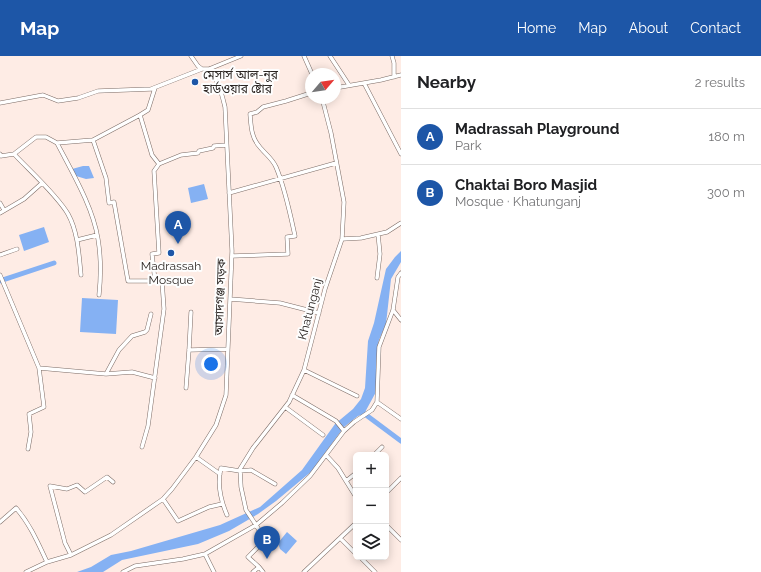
<!DOCTYPE html>
<meta charset="utf-8">
<style>
:root{--surface:#fff;--page:#f6f6f6;--text:#202124;--muted:#757577;--line:#e0e0e0;--accent:#1d56a7}
body{margin:0;font-family:Raleway,"Noto Sans Bengali",sans-serif;background:var(--page);color:var(--text)}
.controls{position:absolute;right:12px;bottom:12px;display:grid;overflow:hidden;border-radius:6px;box-shadow:0 2px 10px #0003}
.controls button{width:36px;height:36px;display:grid;place-items:center;padding:0;border:0;border-bottom:1px solid var(--line);background:var(--surface);color:var(--text);font:20px sans-serif}
.compass{position:absolute;left:305px;top:12px;width:36px;height:36px;border-radius:50%;background:var(--surface);box-shadow:0 2px 10px #0003;rotate:61deg}
.you{position:absolute;left:211px;top:308px;width:14px;height:14px;margin:-10px;border:3px solid #fff;border-radius:50%;background:#1a73e8;box-shadow:0 0 0 6px #1a73e833}
.badge{display:grid;place-items:center;width:26px;height:26px;border-radius:50%;background:var(--accent);color:#fff;font-size:13px;font-weight:700}
.pin{position:absolute;translate:-50% -33px;filter:drop-shadow(0 1px 2px #0008)}
.pin::after{content:'';position:absolute;top:21px;width:14px;height:12px;background:inherit;clip-path:polygon(0 0,100% 0,50% 100%)}
.list{margin:0;padding:0;list-style:none}
h2{display:flex;justify-content:space-between;align-items:center;height:52px;margin:0;padding:0 16px;font-size:17px}
h2 small{font-size:13px;font-weight:400;color:var(--muted)}
.list li{display:grid;grid-template-columns:26px 1fr auto;gap:12px;align-items:center;box-sizing:border-box;height:56px;padding:0 16px;border-top:1px solid var(--line)}
.list b{display:block;font-size:15px;white-space:nowrap}
.list p{margin:0;font-size:13px;white-space:nowrap;color:var(--muted)}
.list em{font-size:13px;font-style:normal;color:var(--muted)}
.icon{flex:none;width:22px;height:22px;fill:none;stroke:currentColor;stroke-width:2;stroke-linecap:round;stroke-linejoin:round}
.map{position:relative;flex:none;width:401px;height:516px;overflow:hidden}
header{display:flex;align-items:center;gap:24px;box-sizing:border-box;height:56px;padding:0 20px;background:var(--accent);color:#fff}
header strong{font-size:19px}
nav{display:flex;gap:22px;margin-inline-start:auto;font-size:14px}
main{display:flex}
aside{flex:1;background:var(--surface)}
.map>svg:first-child{display:block}
.water{fill:#85b1f3}
.lines{fill:none;stroke-linecap:round;stroke-linejoin:round}
.canal{stroke:#85b1f3;stroke-width:5}
.minor-casing{stroke:#7c6c66;stroke-width:4.5}
.minor{stroke:#fff;stroke-width:3.5}
.poi-dot{fill:#1d56a7;stroke:#fefefe;stroke-width:1.5}
.labels{text-anchor:middle;stroke-width:4;stroke-linejoin:round;paint-order:stroke}
.poi-label{font-size:12px;fill:#2d2724;stroke:#fefefe;text-anchor:start}
.street-label{font-size:12px;fill:#2d2724;stroke:#fefefe}
</style>
<header>
<strong>Map</strong>
<nav><a>Home</a><a>Map</a><a>About</a><a>Contact</a></nav>
</header>
<main>
<div class="map">
<svg width="401" height="516" viewBox="0 0 401 516">
<rect width="100%" height="100%" fill="#feece5"/>
<path class="water" d="M83,110H89L94,122L86,123L76,120L72,113Z
M204,128L208,143L191,147L188,132Z
M44,171L49,186L24,195L19,179Z
M401,195V206L391,223L386,268L379,284L377,294L376,336L364,358L358,360L344,371L312,415L276,445L258,458L229,475L198,488L122,504L103,516H77L91,511L111,499L131,495L220,469L260,451L302,414L335,368L353,353L361,343L365,332L368,285L374,267L386,213L395,201Z
M82,242L118,244L116,278L80,276Z
M287,476L297,485L286,498L280,493L278,487Z"/>
<g class="lines">
<path class="canal" d="M0,225L54,207
M362,356L401,385"/>
<g class="minor-casing">
<path id="minor" d="M191,0L198,10L202,13
M304,0L312,18
M330,0L349,29
M392,0L394,7V21
M364,27L401,98
M335,32L381,24L401,19
M322,42L331,77L344,146L342,183L325,233L304,314L289,346L253,392L240,413L241,431L246,454L256,469L282,447L310,420L344,375L354,366L372,354L377,346L379,291L393,254L398,221L401,217
M0,47L43,39L58,45L78,42L98,35L151,33L202,13H209L241,0
M140,59L148,54L155,32
M93,84L106,122L109,147L114,146L128,225H155
M57,87C72,116 93,151 98,183C101,201 101,220 99,239
M0,98L1,100L14,98C30,115 57,139 68,158C78,176 79,199 81,219
M14,98L36,81H46L57,87L93,84L140,59L152,99L159,108
M229,137L336,107
M0,147L4,154
M0,157L24,143L42,127
M342,183L361,182L387,176L401,167
M77,184L97,179
M0,199L17,193
M232,200L288,198L287,181L295,180C290,157 285,132 276,111C272,102 264,97 259,90C251,81 251,69 250,58L257,56L263,51L286,45L311,37
M0,219L39,312L44,351L29,358L31,376L28,393
M377,222L380,198L378,178
M230,243L280,247L319,257
M393,254L401,264
M189,294L228,293
M39,312L106,318L132,316L155,322
M304,314L357,340
M106,318L119,294L132,280L145,276L147,274L151,258
M186,332L189,294L191,256
M292,339L336,365L344,375
M377,346L401,363
M285,351L323,379
M142,391L148,370L164,253L162,225H155L152,198L159,197L154,115L159,108L181,99L198,97L199,95L213,92L214,90L226,89
M326,399L338,412L346,425
M374,399L382,391
M196,401L220,418
M356,417L346,425L356,441
M386,437L401,422
M163,443L178,465L209,451L222,448
M227,459C221,445 217,427 221,412L240,415L251,414L275,428
M0,466L16,452C30,468 38,487 47,506
M386,469L401,484
M340,482L356,498
M205,498L214,516
M71,499L65,487L50,430L67,433L77,429L85,436L107,421L113,426
M360,501L375,516
M26,516L47,506L71,499L111,479L163,443L172,433L196,401L216,369L226,339L232,195L225,51C221,35 219,26 209,13
M123,516L135,510L183,503L205,498L256,469L265,484L248,501L259,511
M253,516L259,511L263,516
M304,516L356,467"/>
</g>
<use href="#minor" class="minor"/>
</g>
<g class="poi-dot">
<circle cx="195" cy="26" r="4"/>
<circle cx="171" cy="197" r="4"/>
</g>
<g class="labels">
<g class="poi-label">
<text x="203" y="23">মেসার্স আল-নুর<tspan x="203" dy="14">হার্ডওয়ার ষ্টোর</tspan></text>
<text x="171" y="214" text-anchor="middle">Madrassah<tspan x="171" dy="14">Mosque</tspan></text>
</g>
<g class="street-label">
<text transform="translate(220 241) rotate(-88)" y="4">আসাদগঞ্জ সড়ক</text>
<text transform="translate(310 253) rotate(-75)" y="4">Khatunganj</text>
</g>
</g>
</svg>
<div class="controls">
<button>+</button>
<button>−</button>
<button><svg class="icon" aria-label="layers" viewBox="0 0 24 24"><path d="M12 4l9 5-9 5-9-5zM3 14l9 5 9-5"/></svg></button>
</div>
<svg class="compass" viewBox="-18 -18 36 36"><path d="M0-13l5 13h-10z" fill="#e53935"/><path d="M0 13l5-13h-10z" fill="#757577"/></svg>
<div class="you"></div>
<div class="pin badge" style="left:178px;top:188px">A</div>
<div class="pin badge" style="left:267px;top:503px">B</div>
</div>
<aside>
<h2>Nearby<small>2 results</small></h2>
<ul class="list">
<li><span class="badge">A</span><div><b>Madrassah Playground</b><p>Park</p></div><em>180 m</em></li>
<li><span class="badge">B</span><div><b>Chaktai Boro Masjid</b><p>Mosque · Khatunganj</p></div><em>300 m</em></li>
</ul>
</aside>
</main>
